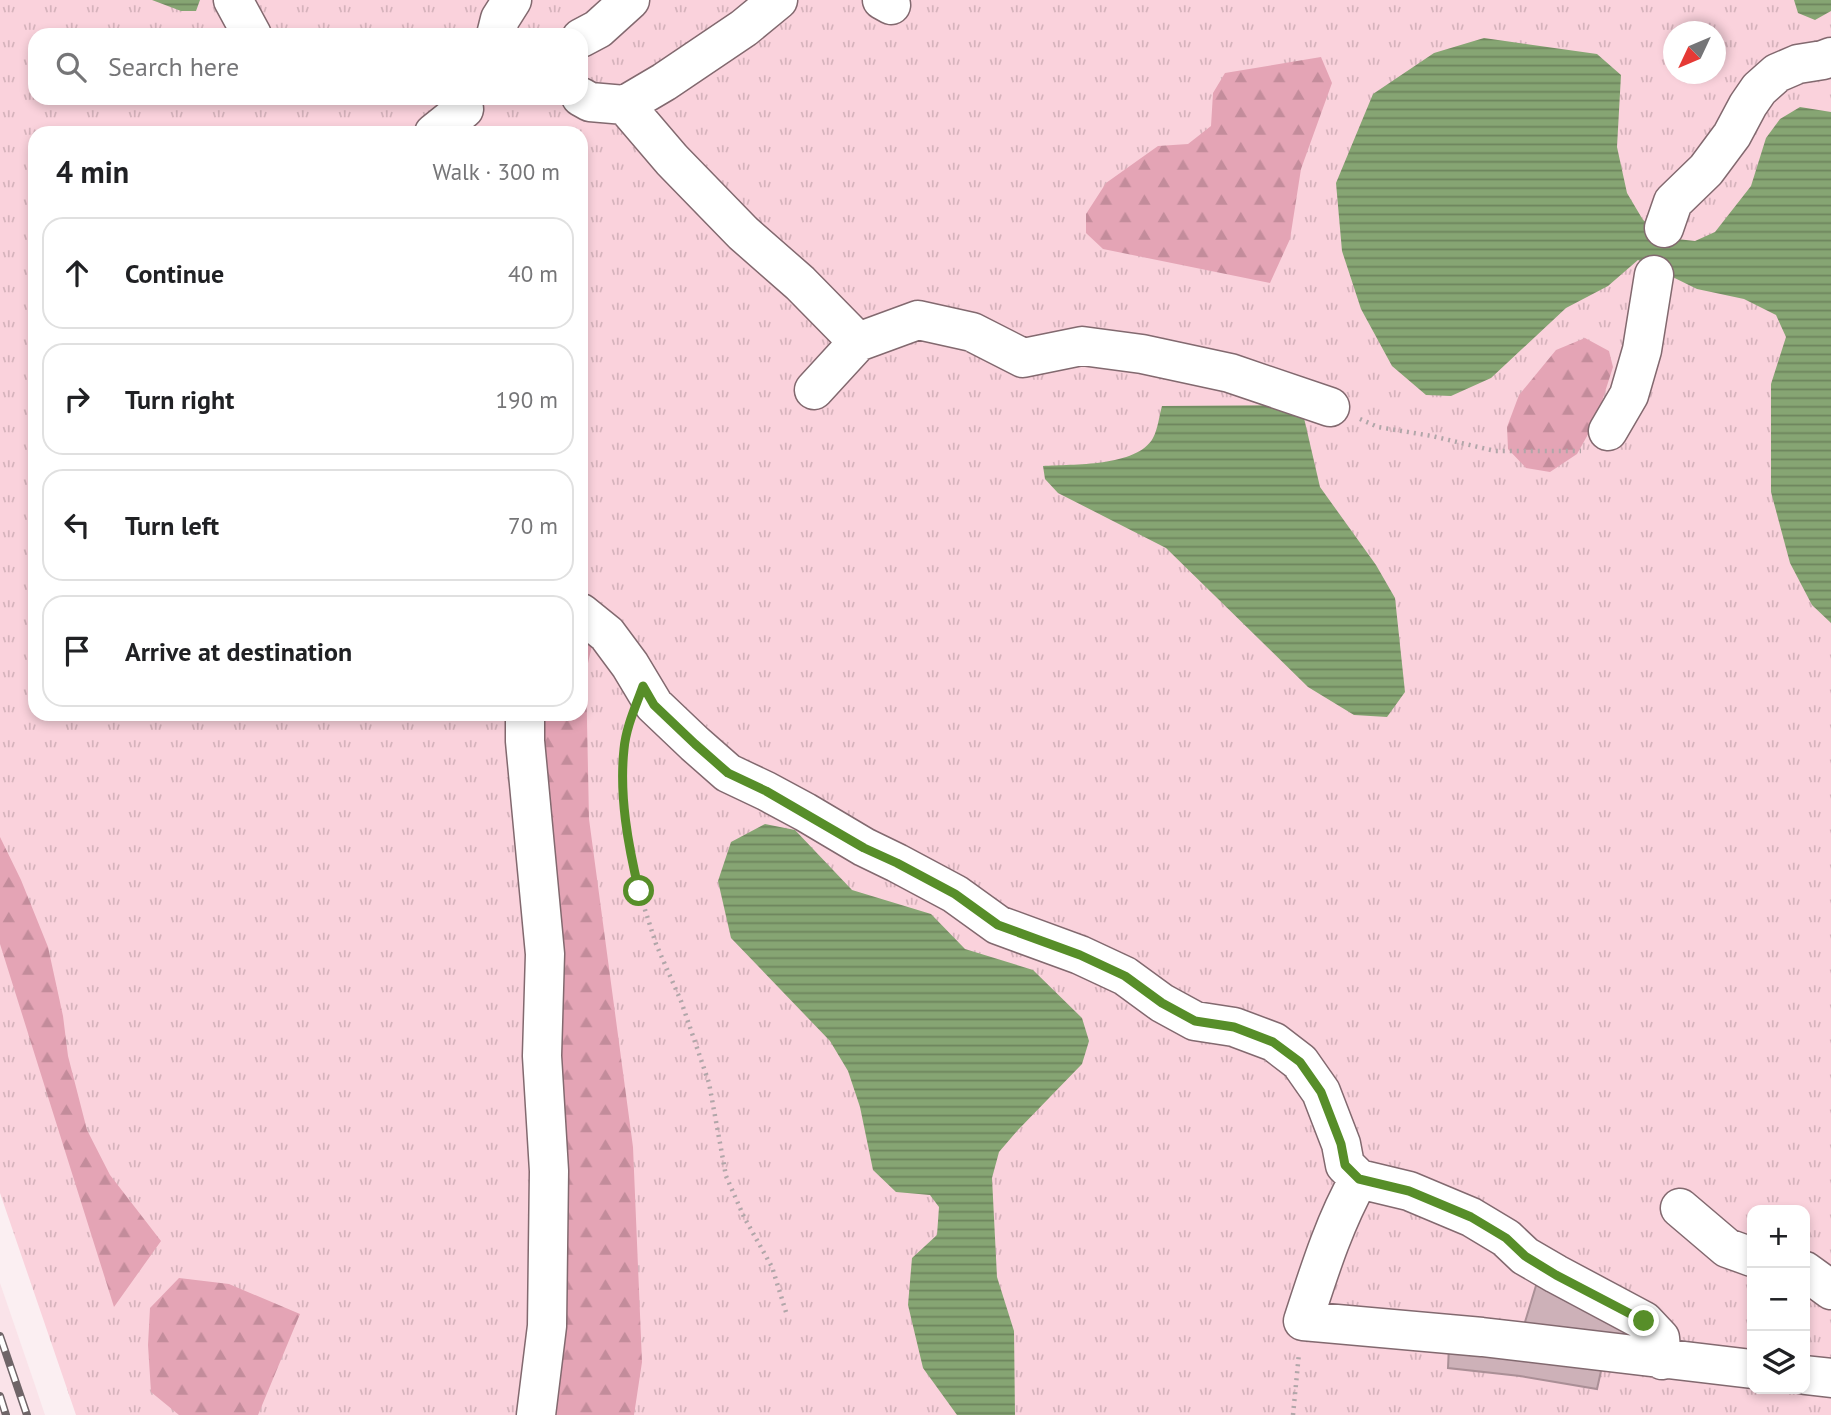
<!DOCTYPE html>
<meta charset="utf-8">
<style>
:root{--surface:#fff;--page:#f2f2f2;--text:#202124;--muted:#757577;--line:#e0e0e0}
body{margin:0;font-family:"PT Sans",sans-serif;background:var(--page);color:var(--text)}
.controls{position:absolute;right:21px;bottom:21px;display:grid;overflow:hidden;border-radius:14px;box-shadow:0 4px 10px #0003}
.controls button{width:63px;height:63px;display:grid;place-items:center;padding:0;border:0;border-bottom:2px solid var(--line);background:var(--surface);color:var(--text);font:35px sans-serif}
.compass{position:absolute;left:1663px;top:21px;width:63px;height:63px;border-radius:50%;background:var(--surface);box-shadow:0 4px 10px #0003;rotate:226deg}
.stop{position:absolute;width:21px;height:21px;margin:-16px;border:5px solid #578e29;border-radius:50%;background:#fff}
.stop.end{background:#578e29;border-color:#fff;box-shadow:0 2px 7px #0008}
.list{margin:0;padding:0;list-style:none}
h2{display:flex;justify-content:space-between;align-items:center;height:91px;margin:0;padding:0 28px;font-size:30px}
h2 small{font-size:23px;font-weight:400;color:var(--muted)}
.list li{display:grid;grid-template-columns:46px 1fr auto;gap:21px;align-items:center;box-sizing:border-box;height:112px;margin:0 14px 14px;padding:0 14px;border:2px solid var(--line);border-radius:21px}
.list b{display:block;font-size:26px;white-space:nowrap}
.list em{font-size:23px;font-style:normal;color:var(--muted)}
.icon{flex:none;width:38px;height:38px;fill:none;stroke:currentColor;stroke-width:2;stroke-linecap:round;stroke-linejoin:round}
.map{position:relative;flex:none;width:1831px;height:1415px;overflow:hidden}
.search{position:absolute;background:var(--surface);box-shadow:0 4px 10px #0003;left:28px;top:28px;width:560px;height:77px;display:flex;align-items:center;gap:18px;box-sizing:border-box;padding:0 24px;border-radius:21px;color:var(--muted);font-size:26px}
.panel{position:absolute;background:var(--surface);box-shadow:0 4px 10px #0003;left:28px;top:126px;width:560px;height:595px;border-radius:21px}
.map>svg:first-child{display:block}
.built{fill:#fae3e9}
.grass{fill:url(#grass-tufts);fill-rule:evenodd}
.forest{fill:url(#forest-firs)}
.water{fill:url(#water-rules)}
.building{fill:#cdb1b8;stroke:#aa8f96;stroke-width:2}
.lines{fill:none;stroke-linecap:round;stroke-linejoin:round}
.minor-casing{stroke:#82696f;stroke-width:41}
.path{stroke:#b1a6a9;stroke-width:4.5;stroke-dasharray:2 5;stroke-linecap:butt}
.minor{stroke:#fff;stroke-width:38}
.rail-casing{stroke:#6f6568;stroke-width:8}
.rail{stroke:#fff;stroke-width:5;stroke-dasharray:16;stroke-linecap:butt}
.route{stroke:#578e29;stroke-width:9}
</style>
<div class="map">
<svg width="1831" height="1415" viewBox="0 0 1831 1415">
<defs>
<pattern id="grass-tufts" width="24" height="20" patternUnits="userSpaceOnUse" patternTransform="scale(1.75)"><rect width="24" height="20" fill="#fad2dc"/><path d="M3 7l-1-3M5 7V3M7 7l1-3M15 17l-1-3M17 17v-4M19 17l1-3" fill="none" stroke="#d6b3bc"/></pattern>
<pattern id="forest-firs" width="22" height="20" patternUnits="userSpaceOnUse" patternTransform="scale(1.75)"><rect width="22" height="20" fill="#e4a4b5"/><path d="M5 1l3.5 6h-7zM16 11l3.5 6h-7z" fill="#c38c9b"/></pattern>
<pattern id="water-rules" width="6" height="5" patternUnits="userSpaceOnUse" patternTransform="scale(1.75)"><rect width="6" height="5" fill="#86a573"/><path d="M0 2.5h6" fill="none" stroke="#6d855d"/></pattern>
</defs>
<rect width="100%" height="100%" fill="#fbeff2"/>
<path class="built" d="M0,1283L37,1391L45,1415H0Z"/>
<path class="grass" d="M0,0H1831V1415H76L0,1193ZM1674,32H1716V74H1674ZM35,35H581V98H35ZM35,133H581V714H35ZM1752,1210H1805V1389H1752Z"/>
<path class="forest" d="M1321,57L1332,83L1301,169L1290,239L1270,283L1103,249L1086,233V214L1106,183L1158,146L1188,144L1211,126L1213,93L1225,73Z
M1585,338L1609,351L1613,367L1596,420L1577,454L1550,472L1526,468L1508,449L1507,427L1519,395L1556,350Z
M581,632L593,641L586,672L589,819L633,1147L642,1362L634,1415H543L528,714H581Z
M0,837L21,880L48,947L63,1016L68,1056L87,1130L110,1175L161,1241L114,1307L0,944Z
M179,1278L229,1284L300,1314L258,1415H179L151,1392L148,1345L150,1308Z"/>
<path class="water" d="M152,0H200L196,11H181Z
M1794,0H1831V11L1815,20L1798,13Z
M1484,38L1597,54L1621,75L1617,147L1627,193L1643,220L1668,238L1695,241L1715,232L1751,186L1766,138L1780,119L1800,107L1831,112V623L1812,605L1790,563L1771,492V384L1786,337L1776,315L1744,299L1697,289L1638,260L1608,286L1566,308L1491,378L1451,396L1426,395L1392,366L1361,309L1342,251L1336,183L1373,94L1434,53Z
M1301,405L1320,487L1376,565L1395,598L1405,692L1387,717L1354,715L1308,687L1166,548L1058,493L1045,479L1043,466C1072,464 1137,467 1153,438C1158,429 1159,416 1162,406Z
M765,824L795,830L852,890L931,914L965,949L1033,970L1082,1018L1089,1041L1082,1064L1017,1131L999,1152L992,1178L997,1277L1014,1331L1015,1415H957L923,1368L908,1305L912,1258L937,1235L939,1207L930,1195L896,1192L873,1170L860,1107L848,1071L830,1041L731,938L718,881L731,842Z"/>
<path class="building" d="M1538,1279L1647,1341L1522,1332Z
M1449,1345L1603,1362L1597,1389L1520,1376L1448,1368Z"/>
<g class="lines">
<g class="minor-casing">
<path id="minor" d="M233,0L252,35
M882,0L891,5
M496,35L500,19L512,0
M581,38L598,29L630,0
M581,97L590,102L625,105L664,82L744,28L778,0
M625,105L672,160L743,233L800,283L858,342
M434,133L464,109
M1664,228L1673,202L1706,170L1732,135L1748,105L1759,89L1777,73L1798,64L1823,60L1831,57
M814,390L858,342L918,320L972,332L1023,358L1082,346L1142,354L1230,373L1330,407
M1608,431L1629,395L1642,350L1654,275
M581,613L607,634L630,665L654,705L695,744L728,773L766,791L805,812L864,847L897,863L955,894L998,925L1080,955L1125,976L1162,1003L1195,1021L1234,1027L1274,1042L1300,1062L1321,1092L1341,1144L1345,1165L1359,1179L1409,1191L1471,1217L1506,1238L1525,1256L1556,1274L1644,1321L1660,1338L1662,1360
M525,714V741L545,954L542,1056L549,1171L547,1326L536,1415
M1359,1179C1334,1223 1319,1272 1303,1321L1482,1337L1752,1369
M1680,1208L1727,1248L1752,1257
M1805,1271L1831,1290
M1805,1375L1831,1378"/>
</g>
<path class="path" d="M1360,419L1378,427L1432,436L1495,451H1581
M628,730L624,749V790L629,846L639,891L656,944L681,1001L709,1083L726,1176L744,1217L772,1267L786,1312
M1293,1415L1299,1353"/>
<use href="#minor" class="minor"/>
<g class="rail-casing">
<path id="rail" d="M0,1336L27,1415
M0,1396L6,1415"/>
</g>
<use href="#rail" class="rail"/>
</g>
<g class="lines">
<path class="route" d="M639,891C628,845 619,796 624,749C626,727 636,706 643,686L654,705L695,744L728,773L766,791L864,848L897,863L955,894L998,925L1080,955L1125,976L1162,1003L1195,1021L1234,1027L1273,1042L1300,1062L1321,1092L1341,1144L1345,1165L1359,1179L1409,1191L1471,1217L1506,1238L1525,1256L1556,1275L1644,1321"/>
</g>
</svg>
<div class="controls">
<button>+</button>
<button>−</button>
<button><svg class="icon" aria-label="layers" viewBox="0 0 24 24"><path d="M12 4l9 5-9 5-9-5zM3 14l9 5 9-5"/></svg></button>
</div>
<svg class="compass" viewBox="-18 -18 36 36"><path d="M0-13l5 13h-10z" fill="#e53935"/><path d="M0 13l5-13h-10z" fill="#757577"/></svg>
<div class="stop" style="left:639px;top:891px"></div>
<div class="stop end" style="left:1644px;top:1321px"></div>
<div class="search"><svg class="icon" aria-label="search" viewBox="0 0 24 24"><circle cx="10" cy="10" r="6"/><path d="M15 15l6 6"/></svg>Search here</div>
<section class="panel">
<h2>4 min<small>Walk · 300 m</small></h2>
<ul class="list">
<li><svg class="icon" aria-label="ahead" viewBox="0 0 24 24"><path d="M12 20V5M6 11l6-6 6 6"/></svg><div><b>Continue</b></div><em>40 m</em></li>
<li><svg class="icon" aria-label="right" viewBox="0 0 24 24"><path d="M7 20v-9h11M14 6l5 5-5 5"/></svg><div><b>Turn right</b></div><em>190 m</em></li>
<li><svg class="icon" aria-label="left" viewBox="0 0 24 24"><path d="M17 20v-9H6M10 6l-5 5 5 5"/></svg><div><b>Turn left</b></div><em>70 m</em></li>
<li><svg class="icon" aria-label="arrive" viewBox="0 0 24 24"><path d="M6 21V4h12l-3 4 3 4H6"/></svg><div><b>Arrive at destination</b></div></li>
</ul>
</section>
</div>
